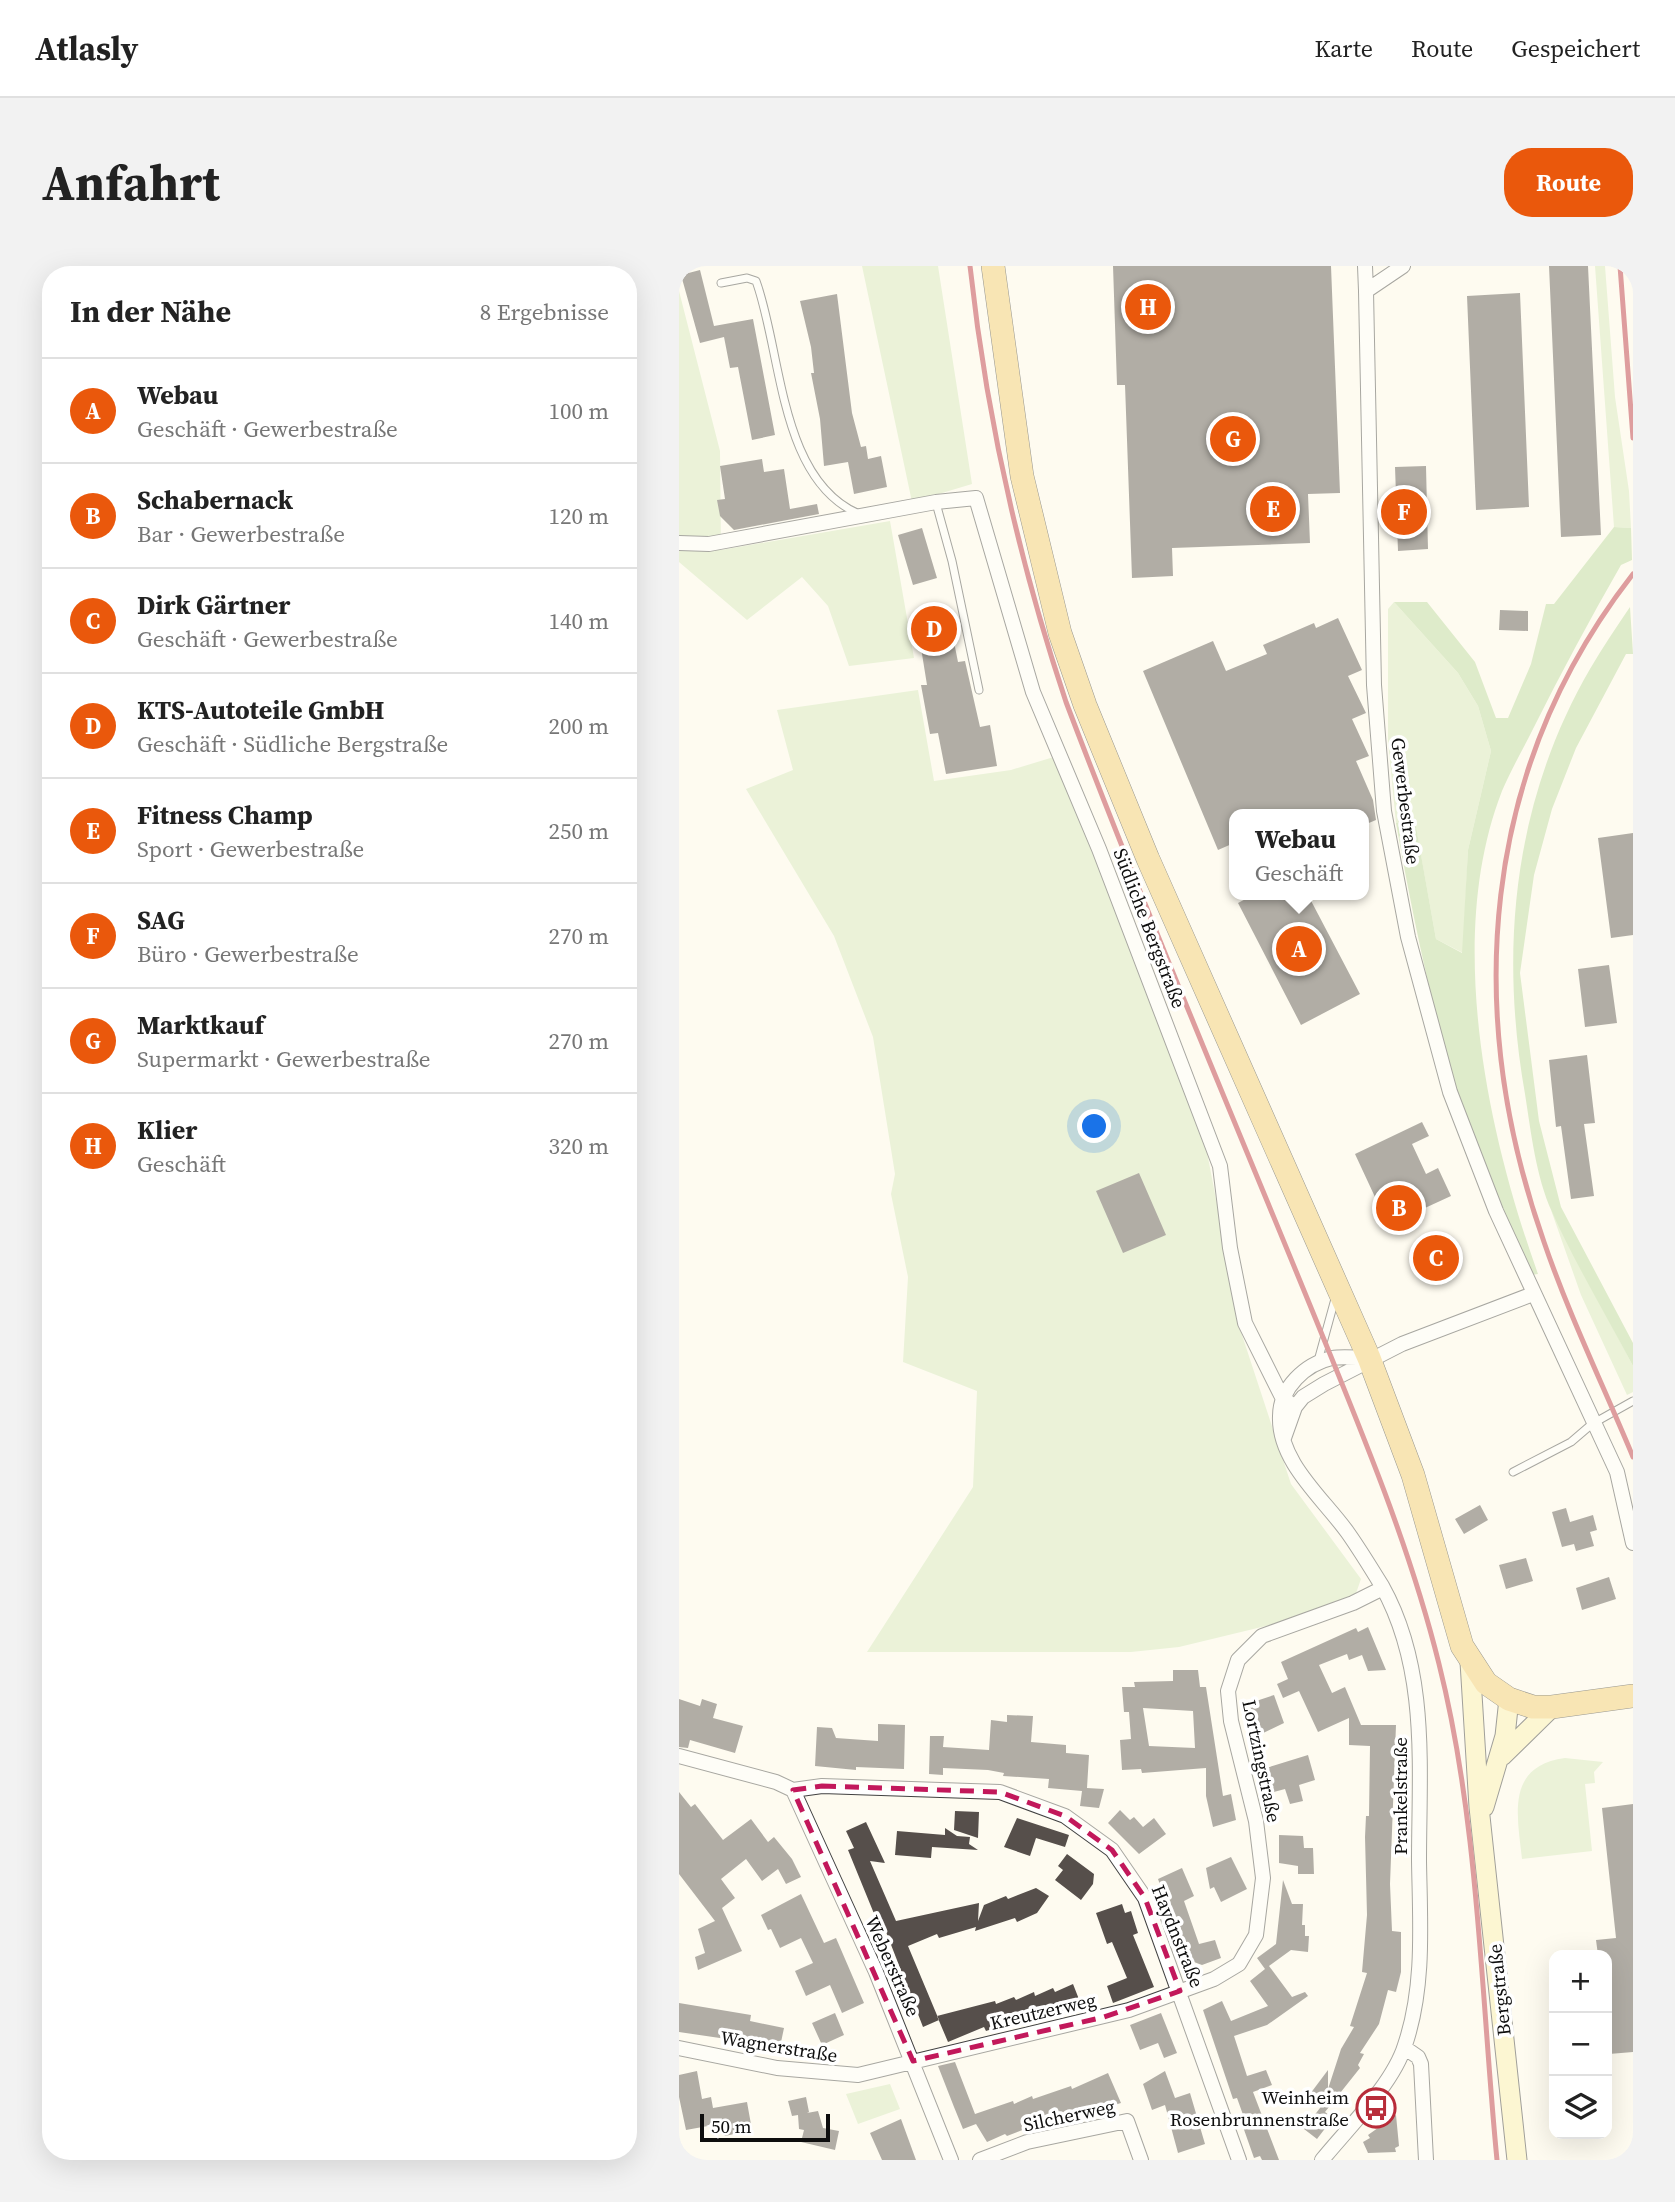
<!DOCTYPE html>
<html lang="de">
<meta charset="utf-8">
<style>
:root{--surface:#fff;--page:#f2f2f2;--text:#222;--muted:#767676;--line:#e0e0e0;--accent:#ea580c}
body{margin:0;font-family:"Source Serif 4",serif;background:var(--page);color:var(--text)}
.controls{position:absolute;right:21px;bottom:21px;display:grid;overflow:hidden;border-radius:14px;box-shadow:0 7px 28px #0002}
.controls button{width:63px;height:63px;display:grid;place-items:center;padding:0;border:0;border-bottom:2px solid var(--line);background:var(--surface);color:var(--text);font:35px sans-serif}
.scale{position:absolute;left:21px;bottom:18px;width:130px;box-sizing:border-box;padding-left:7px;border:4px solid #0e0e0e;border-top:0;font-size:19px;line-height:24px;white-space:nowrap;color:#0e0e0e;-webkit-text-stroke:5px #fff;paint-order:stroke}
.you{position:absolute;left:416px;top:861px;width:24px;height:24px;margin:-18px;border:5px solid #fff;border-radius:50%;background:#1a73e8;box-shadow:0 0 0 10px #1a73e833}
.badge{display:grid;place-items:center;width:46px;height:46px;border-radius:50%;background:var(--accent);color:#fff;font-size:23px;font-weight:700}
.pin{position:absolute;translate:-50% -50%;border:4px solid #fff;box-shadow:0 2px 7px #0006}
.popup{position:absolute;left:550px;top:543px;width:140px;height:91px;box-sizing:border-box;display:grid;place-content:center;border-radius:14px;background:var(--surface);filter:drop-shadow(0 2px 5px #0005);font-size:23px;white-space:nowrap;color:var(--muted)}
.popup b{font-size:26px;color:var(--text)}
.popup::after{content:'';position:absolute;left:50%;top:100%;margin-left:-14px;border:14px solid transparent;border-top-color:var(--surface)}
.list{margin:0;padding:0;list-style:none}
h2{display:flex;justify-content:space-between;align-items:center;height:91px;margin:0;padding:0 28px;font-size:30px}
h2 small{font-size:23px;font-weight:400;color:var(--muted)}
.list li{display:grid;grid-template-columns:46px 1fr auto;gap:21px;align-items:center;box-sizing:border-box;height:105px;padding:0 28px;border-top:2px solid var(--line)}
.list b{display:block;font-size:26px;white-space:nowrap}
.list p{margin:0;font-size:23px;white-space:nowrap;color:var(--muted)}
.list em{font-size:23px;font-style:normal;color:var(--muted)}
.icon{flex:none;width:38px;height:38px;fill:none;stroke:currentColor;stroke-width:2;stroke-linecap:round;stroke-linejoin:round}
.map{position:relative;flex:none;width:954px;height:1894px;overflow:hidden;border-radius:28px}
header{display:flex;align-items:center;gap:42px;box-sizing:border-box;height:98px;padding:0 35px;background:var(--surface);border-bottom:2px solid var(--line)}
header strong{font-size:33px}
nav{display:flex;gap:38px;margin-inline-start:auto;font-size:24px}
.intro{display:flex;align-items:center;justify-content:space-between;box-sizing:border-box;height:168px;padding:0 42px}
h1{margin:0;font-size:49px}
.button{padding:18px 32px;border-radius:28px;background:var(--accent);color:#fff;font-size:24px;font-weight:700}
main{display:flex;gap:42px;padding:0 42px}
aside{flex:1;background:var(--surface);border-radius:28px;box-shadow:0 7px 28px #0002}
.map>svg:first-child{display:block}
.green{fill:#d4e7bb}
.forest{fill:#b9d79b}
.building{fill:#564f4b;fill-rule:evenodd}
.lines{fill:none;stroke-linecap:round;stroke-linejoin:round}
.lane-casing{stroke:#414141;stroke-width:9}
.street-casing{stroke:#414141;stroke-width:16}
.secondary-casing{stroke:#303030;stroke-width:21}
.primary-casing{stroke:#1f1f1f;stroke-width:24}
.lane{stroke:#fff;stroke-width:7}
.street{stroke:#fff;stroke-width:14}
.secondary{stroke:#fbefae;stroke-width:19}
.primary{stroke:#f2cb6c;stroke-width:23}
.rail{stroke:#b82c3a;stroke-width:5}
.marked{fill:none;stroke:#c2185b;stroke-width:5;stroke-dasharray:14 9;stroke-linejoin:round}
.labels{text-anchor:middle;stroke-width:7;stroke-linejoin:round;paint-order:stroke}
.street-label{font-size:19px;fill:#0e0e0e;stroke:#fff}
.poi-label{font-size:19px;fill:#0e0e0e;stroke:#fff;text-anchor:end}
</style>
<header>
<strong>Atlasly</strong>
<nav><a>Karte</a><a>Route</a><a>Gespeichert</a></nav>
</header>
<div class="intro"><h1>Anfahrt</h1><a class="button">Route</a></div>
<main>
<aside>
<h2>In der Nähe<small>8 Ergebnisse</small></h2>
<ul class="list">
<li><span class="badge">A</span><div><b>Webau</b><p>Geschäft · Gewerbestraße</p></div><em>100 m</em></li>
<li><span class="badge">B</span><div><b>Schabernack</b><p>Bar · Gewerbestraße</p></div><em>120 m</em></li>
<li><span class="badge">C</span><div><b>Dirk Gärtner</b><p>Geschäft · Gewerbestraße</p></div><em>140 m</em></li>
<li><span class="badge">D</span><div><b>KTS-Autoteile GmbH</b><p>Geschäft · Südliche Bergstraße</p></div><em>200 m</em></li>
<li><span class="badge">E</span><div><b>Fitness Champ</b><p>Sport · Gewerbestraße</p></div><em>250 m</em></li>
<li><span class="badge">F</span><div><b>SAG</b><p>Büro · Gewerbestraße</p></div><em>270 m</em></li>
<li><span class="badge">G</span><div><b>Marktkauf</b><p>Supermarkt · Gewerbestraße</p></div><em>270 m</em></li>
<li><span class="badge">H</span><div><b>Klier</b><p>Geschäft</p></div><em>320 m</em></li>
</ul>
</aside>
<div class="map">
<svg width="954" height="1894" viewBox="0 0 954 1894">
<rect width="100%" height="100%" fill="#fefbf0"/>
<path class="green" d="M183,0H259L293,218L233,236Z
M916,0H926L936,131L950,225L952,262L935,261Z
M0,25L41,185L42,284L211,255L235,392L170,400L149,340L123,311L68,354L0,296Z
M715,336L779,407L799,440L812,485L789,584L784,687L757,673L736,556L717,557L709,475V343Z
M239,424L255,515L332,504L378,490L527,881L563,1069L612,1218L682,1313L675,1333L607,1355L500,1381L452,1386H188L294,1221L298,1125L224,1096L229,1011L212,928L216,908L194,771L155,670L67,523L114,504L98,444Z
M872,944L954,1100V1126L948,1129L902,1029Z
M886,1492L924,1496L915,1506L916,1517L906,1518L913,1585L843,1593C838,1548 827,1500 886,1492Z
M211,1818L221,1843L179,1858L167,1828Z"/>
<path class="forest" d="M935,261L952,262L953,294L942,299C911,353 882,407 854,463C844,483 832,504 823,525C766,671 808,866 859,1008L852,1009C832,962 808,915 791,867C757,765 736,662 717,557L736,555L757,673L783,687L789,584L812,485L799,440L779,407L715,336H748L796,396L817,452H829L852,398L867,338H875Z
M951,341L954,388H947L897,482L873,543L855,609L841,707L860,855L882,941L954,1077V1100C927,1049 897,999 873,946C857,911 852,866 846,828C820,681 835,534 911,403C923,382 937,362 951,341Z"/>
<path class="building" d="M434,0H652L661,227L629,228L631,277L493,282L494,310L453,312L446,119H438Z
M870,0H909L922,269L882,271Z
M21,4L35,60L74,53L96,169L73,174L59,101L51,102L45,71L21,77L2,9Z
M841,27L850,241L797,244L788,30Z
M158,28L173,147L182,181L187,180L189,193L202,190L208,221L175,228L169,196L145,200L141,153L132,107H135L132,81L121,35Z
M83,193L85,206L105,203L111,243L138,238L140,248L55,264L41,250L38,234L46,233L41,200Z
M747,200L749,283L719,285L716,201Z
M243,262L258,312L234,319L219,269Z
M821,344L849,345V365L820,364Z
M270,351L279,396L286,395L301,461L311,459L318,500L267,508L259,467L251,468L242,419H248L238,357Z
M659,352L683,404L669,410L687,447L673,453L690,490L677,495L694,534L697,554L685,559V548H555V577L539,584L464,405L534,375L547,405L588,388L584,379L635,357L637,362Z
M954,567V669L932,672L919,572Z
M574,629H629L681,728L622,759L559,637Z
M930,699L938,757L906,761L899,703Z
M908,789L916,857L905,858L915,930L892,933L882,860L877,861L870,794Z
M743,856L750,870L733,878L747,908L759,902L772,930L709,959L676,888Z
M460,907L487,969L444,987L417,925Z
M801,1239L809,1254L785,1268L776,1253Z
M887,1242L891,1256L914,1249L918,1264L911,1266L915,1280L897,1285L895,1278L883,1281L873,1246Z
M847,1292L854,1315L827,1323L820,1299Z
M930,1311L937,1333L903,1344L897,1322Z
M689,1361L707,1404L689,1405L683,1389L670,1394L668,1388L640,1399L653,1427L666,1421L682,1459H717L711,1618L713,1665L722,1666V1706L717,1726L709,1724L700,1758L681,1787L685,1788L679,1799L681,1802L646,1846L654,1852L638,1873L625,1863L644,1838L631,1828L649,1804V1823L662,1783L675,1761L671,1760L688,1707L683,1706L688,1649L686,1571L687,1550H690L691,1480L670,1479V1452L639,1466L620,1425L604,1432L598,1418L609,1413L602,1396L677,1362L679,1366Z
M494,1404H519L521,1421H527L544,1530L552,1528L557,1554L534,1561L527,1530V1502L463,1507L462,1503L443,1504L441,1474L452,1473L450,1446H445L443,1421H456L455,1416L494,1415ZM464,1442L514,1445L516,1482L470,1480Z
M595,1429L605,1457L576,1471L565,1439Z
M0,1433L21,1440L23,1433L38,1438L34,1452L64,1460L56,1487L11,1474L9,1482L0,1481Z
M328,1449L354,1450L352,1476L387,1479V1487L410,1489L408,1522L425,1523L420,1542L401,1540L403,1525L369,1522L370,1513L324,1510L325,1507L309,1504L264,1502V1509L250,1508L251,1470H265L264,1481L310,1484L312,1454L328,1456Z
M199,1458L226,1459L225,1503L177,1501V1504L136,1500L138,1461L153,1462L157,1472L199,1475Z
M629,1489L636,1514L620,1519L624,1535L611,1538L606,1523L591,1527L584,1503Z
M0,1526L12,1541L16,1538L44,1574L72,1553L89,1576L95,1571L113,1593L122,1611L107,1618L99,1603L83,1615L67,1593L42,1613L56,1632L43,1642L63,1685L19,1704L16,1691L26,1687L19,1663L36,1655L0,1608Z
M954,1538V1786L930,1788L928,1689H919L917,1674L937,1672L923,1542Z
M441,1544L451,1554L455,1551L464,1561L475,1552L487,1568L460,1588L429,1557Z
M276,1545L300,1546L299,1572L275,1564Z
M338,1552L390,1569L386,1581L357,1572L351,1590L325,1581Z
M187,1556L206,1597L191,1595L217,1655L300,1637L299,1655L305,1639L327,1630L329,1633L357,1622L370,1630L358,1647L338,1656L336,1652L296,1665L297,1661L260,1672L258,1668L229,1680L260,1754L244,1761L202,1653L198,1655L169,1584L175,1582L167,1565Z
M266,1562L278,1570L291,1571L290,1578L299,1584L253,1581L252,1592L216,1589L218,1565L266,1569Z
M600,1569L624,1570L625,1582H634L635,1608H619V1600L600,1597Z
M388,1588L415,1608L414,1618L402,1634L376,1614L384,1604L379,1600Z
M552,1591L568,1623L542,1636L535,1621L531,1623L527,1602Z
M503,1602L515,1630L505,1635L520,1678L536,1674L542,1692L523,1699L507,1693L479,1613Z
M604,1614L613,1638H624L623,1659H626V1670H630L629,1686L612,1684L590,1700L613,1731L626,1726L629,1730L588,1759L555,1770L568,1810L587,1804L593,1819L574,1826L600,1894H583L581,1890L575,1892L563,1858L567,1857L558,1832L554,1833L524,1744L543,1735L552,1755L589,1740L571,1715L586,1703L578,1692L597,1678Z
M122,1628L145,1677L157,1672L185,1737L163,1747L151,1719L127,1730L116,1705L134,1697L122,1672L101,1682L92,1663L89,1664L82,1649Z
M443,1638L446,1647L452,1645L459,1667L454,1669L475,1721L434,1737L428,1720L448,1712L433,1676L428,1678L417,1647Z
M394,1718L403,1741L365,1753L364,1749L346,1757L344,1753L307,1765L305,1761L269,1776L258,1750L316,1735L317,1738L335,1731L337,1734L355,1726L356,1730L374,1722L376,1726Z
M0,1737L72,1749L71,1755L105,1762L101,1781L0,1766Z
M156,1747L165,1769L143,1779L133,1757Z
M482,1747L498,1787L485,1792L479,1777L461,1784L451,1759Z
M276,1796L296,1848L334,1835L335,1838L353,1830L354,1833L392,1820L393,1823L429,1807L442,1837L366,1860L365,1857L347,1865L346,1863L328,1870L326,1868L308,1876L297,1858L284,1863L275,1841L259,1800Z
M18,1805L23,1833L32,1831L34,1842L68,1836L73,1864L46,1870L40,1858L7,1864L0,1831V1809Z
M486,1805L496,1832L511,1827L526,1878L499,1887L486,1839L473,1844L464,1818Z
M127,1831L130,1846L128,1847L139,1845L144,1862L160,1865L156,1884L122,1876L125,1864L120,1863L119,1849L113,1850L109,1835Z
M717,1849L720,1880L716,1882L717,1886L689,1887L684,1876L691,1872L689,1869Z
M222,1853L237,1894H203L191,1867Z"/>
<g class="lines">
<g class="lane-casing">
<path id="lane" d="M42,17L68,12L77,15C103,86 100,214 180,248
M257,237L273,295L300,424
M639,1095L656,1033
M834,1206L892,1176L913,1158L954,1135"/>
</g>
<g class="street-casing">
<path id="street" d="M686,0L687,25L724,0
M687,25L695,419L705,545L729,671L771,826L817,945L938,1206L954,1277
M0,277L30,278L257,236L297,232L354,426L420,583L541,900L551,982L566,1057L603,1131L616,1141
M605,1172L616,1141L624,1131L645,1118L723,1078L854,1028
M0,1490L97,1516L114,1524
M114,1524L143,1520L321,1526L386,1550L433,1584L466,1632L560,1894
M114,1524L197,1706L272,1894
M0,1782L98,1802L179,1809L450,1744L535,1713L560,1698L577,1669L584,1612L577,1555L552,1455L549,1425L559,1394L583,1370L674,1337L704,1322
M726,1782L739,1791L742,1798L747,1894
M301,1894L348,1876L448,1855L462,1894
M643,1894C669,1862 714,1818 726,1779C746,1720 741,1656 740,1595C740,1503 750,1404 703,1320C692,1302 681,1284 669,1267C645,1233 599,1196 601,1150C601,1122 626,1098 653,1092C664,1090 679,1092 690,1092"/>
</g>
<g class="secondary-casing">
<path id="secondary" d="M791,1396L800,1541L838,1894
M823,1490L873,1441
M805,1541L826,1470L830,1433"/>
</g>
<g class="primary-casing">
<path id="primary" d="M314,0L343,210L381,367L406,439L469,593L690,1092L734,1209L783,1380L807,1417L830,1433L854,1441H873L954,1430"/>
</g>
<use href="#lane" class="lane"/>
<use href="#street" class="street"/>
<use href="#secondary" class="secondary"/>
<use href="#primary" class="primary"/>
<path class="rail" d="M291,0C307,148 340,295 387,436C468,650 558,860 644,1071C688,1179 732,1285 760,1398C800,1557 802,1731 818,1894
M941,0L954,172
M954,308C801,504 784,746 865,976C890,1049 924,1119 954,1191"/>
</g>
<path d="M0 0H954V1894H0ZM143,1520L321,1526L386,1550L433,1584L466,1632L501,1725L425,1751L234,1795L114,1524Z" fill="#fefbf0" fill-opacity=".55" fill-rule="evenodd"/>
<path class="marked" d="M143,1520L321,1526L386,1550L433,1584L466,1632L501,1725L425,1751L234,1795L114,1524Z"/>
<defs>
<g id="bus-ring" transform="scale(2.0125)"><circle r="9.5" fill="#fff" stroke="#b82c3a" stroke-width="1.5"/><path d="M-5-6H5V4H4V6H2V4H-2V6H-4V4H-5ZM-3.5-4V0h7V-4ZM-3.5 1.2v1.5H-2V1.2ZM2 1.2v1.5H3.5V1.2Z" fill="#b82c3a"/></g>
</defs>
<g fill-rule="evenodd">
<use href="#bus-ring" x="697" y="1842"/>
</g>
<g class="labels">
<g class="street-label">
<text transform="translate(727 535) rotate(83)" y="7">Gewerbestraße</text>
<text transform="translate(471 662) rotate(69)" y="7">Südliche Bergstraße</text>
<text transform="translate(583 1495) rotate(78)" y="7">Lortzingstraße</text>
<text transform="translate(721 1530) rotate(-90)" y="7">Prankelstraße</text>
<text transform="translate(499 1670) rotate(68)" y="7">Haydnstraße</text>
<text transform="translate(214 1700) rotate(66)" y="7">Weberstraße</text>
<text transform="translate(820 1724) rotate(-96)" y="7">Bergstraße</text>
<text transform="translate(364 1745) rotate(-13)" y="7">Kreutzerweg</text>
<text transform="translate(100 1780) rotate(9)" y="7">Wagnerstraße</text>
<text transform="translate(390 1849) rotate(-12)" y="7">Silcherweg</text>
</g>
<g class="poi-label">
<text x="670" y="1838">Weinheim<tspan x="670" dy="22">Rosenbrunnenstraße</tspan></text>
</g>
</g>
</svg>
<div class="controls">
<button>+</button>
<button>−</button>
<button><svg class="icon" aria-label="layers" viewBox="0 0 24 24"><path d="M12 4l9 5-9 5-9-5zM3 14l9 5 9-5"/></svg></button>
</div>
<div class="scale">50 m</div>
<div class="you"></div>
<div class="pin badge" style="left:620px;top:683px">A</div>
<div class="popup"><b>Webau</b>Geschäft</div>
<div class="pin badge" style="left:720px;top:942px">B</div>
<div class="pin badge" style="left:757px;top:992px">C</div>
<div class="pin badge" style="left:255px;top:363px">D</div>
<div class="pin badge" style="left:594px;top:243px">E</div>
<div class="pin badge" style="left:725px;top:246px">F</div>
<div class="pin badge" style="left:554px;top:173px">G</div>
<div class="pin badge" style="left:469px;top:41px">H</div>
</div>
</main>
